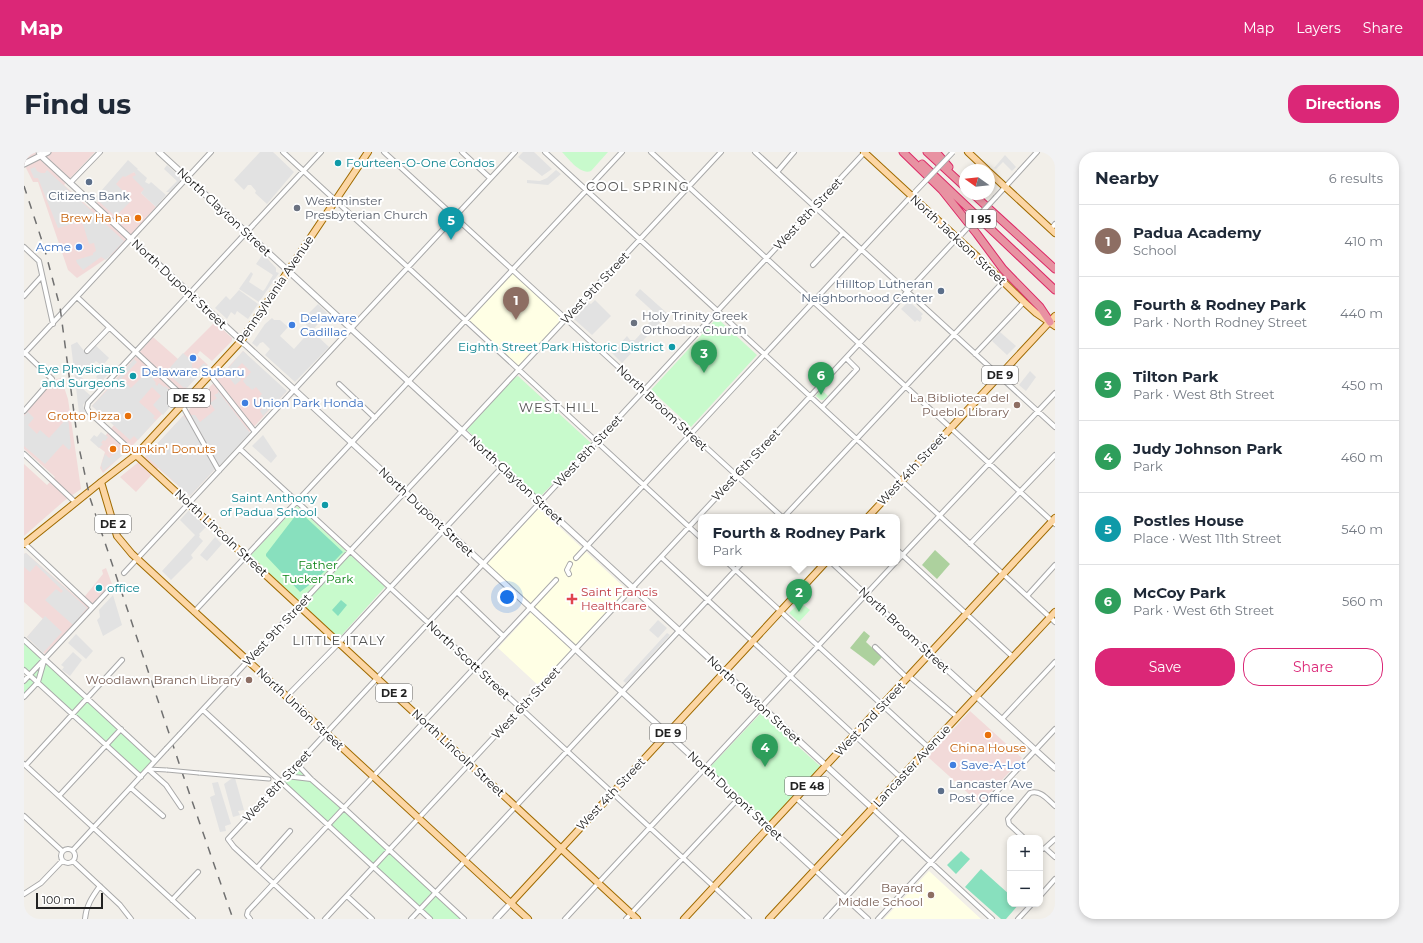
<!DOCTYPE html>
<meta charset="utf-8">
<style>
:root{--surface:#fff;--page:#f2f2f3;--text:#1f2937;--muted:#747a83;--line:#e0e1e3;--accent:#db2777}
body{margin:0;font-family:Montserrat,sans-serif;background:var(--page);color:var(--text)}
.controls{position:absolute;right:12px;bottom:12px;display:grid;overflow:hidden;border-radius:8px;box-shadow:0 2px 6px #0003}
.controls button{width:36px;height:36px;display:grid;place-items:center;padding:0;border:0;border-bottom:1px solid var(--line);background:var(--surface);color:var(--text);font:20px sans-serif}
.compass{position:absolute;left:935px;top:12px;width:36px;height:36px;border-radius:50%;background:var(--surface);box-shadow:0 2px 6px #0003;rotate:285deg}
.scale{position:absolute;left:12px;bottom:10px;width:67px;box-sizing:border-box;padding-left:4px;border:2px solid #222;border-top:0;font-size:11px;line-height:14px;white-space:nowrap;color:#222;-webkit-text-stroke:3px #fff;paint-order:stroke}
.you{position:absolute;left:483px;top:445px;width:14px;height:14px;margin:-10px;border:3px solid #fff;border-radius:50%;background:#1a73e8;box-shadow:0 0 0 6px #1a73e833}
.badge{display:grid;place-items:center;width:26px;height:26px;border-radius:50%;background:var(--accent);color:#fff;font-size:13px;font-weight:700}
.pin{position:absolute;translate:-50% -33px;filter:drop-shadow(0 1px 2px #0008)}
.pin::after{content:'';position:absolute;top:21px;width:14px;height:12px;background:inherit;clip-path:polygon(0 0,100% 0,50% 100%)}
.popup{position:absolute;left:674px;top:362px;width:202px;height:52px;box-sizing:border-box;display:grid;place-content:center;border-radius:8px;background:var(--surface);filter:drop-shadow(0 1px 3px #0005);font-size:13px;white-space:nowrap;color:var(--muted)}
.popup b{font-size:15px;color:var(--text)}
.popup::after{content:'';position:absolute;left:50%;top:100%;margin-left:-8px;border:8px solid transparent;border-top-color:var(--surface)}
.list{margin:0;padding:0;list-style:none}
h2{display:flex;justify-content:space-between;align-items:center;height:52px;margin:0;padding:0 16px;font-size:17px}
h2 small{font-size:13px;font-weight:400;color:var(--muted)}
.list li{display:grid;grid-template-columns:26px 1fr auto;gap:12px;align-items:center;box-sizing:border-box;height:72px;padding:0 16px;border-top:1px solid var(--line)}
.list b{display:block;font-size:15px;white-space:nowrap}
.list p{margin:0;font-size:13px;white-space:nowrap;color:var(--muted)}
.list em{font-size:13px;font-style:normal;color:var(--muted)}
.actions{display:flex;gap:8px;padding:12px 16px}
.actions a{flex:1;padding:9px 0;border:1px solid var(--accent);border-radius:16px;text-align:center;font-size:14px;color:var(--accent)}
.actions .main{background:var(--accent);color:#fff}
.map{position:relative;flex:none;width:1031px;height:767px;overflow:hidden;border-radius:16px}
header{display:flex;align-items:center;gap:24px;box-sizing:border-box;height:56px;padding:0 20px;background:var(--accent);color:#fff}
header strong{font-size:19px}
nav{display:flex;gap:22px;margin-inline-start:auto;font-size:14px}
.intro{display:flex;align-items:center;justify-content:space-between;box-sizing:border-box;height:96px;padding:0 24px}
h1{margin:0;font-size:28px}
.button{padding:10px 18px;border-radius:16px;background:var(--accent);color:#fff;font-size:14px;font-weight:700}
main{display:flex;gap:24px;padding:0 24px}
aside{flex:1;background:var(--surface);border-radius:16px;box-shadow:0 2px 6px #0003}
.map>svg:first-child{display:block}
.commercial{fill:#f2dad9}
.education{fill:#ffffe5}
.forest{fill:#add19e}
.park{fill:#c8facc}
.pitch{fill:#88e0be}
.parking{fill:#e2e2e2}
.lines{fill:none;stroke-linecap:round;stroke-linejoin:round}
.pedestrian-casing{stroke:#a9a9a9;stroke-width:5}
.minor-casing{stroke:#a9a9a9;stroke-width:6}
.tertiary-casing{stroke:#a9a9a9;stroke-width:7}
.primary-casing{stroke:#a06b00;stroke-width:8}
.motorway-casing{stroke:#dc2a67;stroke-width:9}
.pedestrian{stroke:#fff;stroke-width:3}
.minor{stroke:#fff;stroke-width:4}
.tertiary{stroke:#fff;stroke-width:5}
.primary{stroke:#fcd6a4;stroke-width:6}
.motorway{stroke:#e892a2;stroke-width:7}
.rail{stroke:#707070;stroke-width:1.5;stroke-dasharray:8 8;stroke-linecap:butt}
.pedestrian-bridge-casing{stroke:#a9a9a9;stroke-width:5;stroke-linecap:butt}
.minor-bridge-casing{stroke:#a9a9a9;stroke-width:6;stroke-linecap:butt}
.pedestrian-bridge{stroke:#fff;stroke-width:3}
.minor-bridge{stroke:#fff;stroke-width:4}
.culture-dot{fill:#0f9aa8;stroke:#fff;stroke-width:1.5}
.service-dot{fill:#5c6f8a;stroke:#fff;stroke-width:1.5}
.worship-dot{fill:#6b7280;stroke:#fff;stroke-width:1.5}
.food-dot{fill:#e8710a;stroke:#fff;stroke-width:1.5}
.shop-dot{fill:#3f7fe0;stroke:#fff;stroke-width:1.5}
.education-dot{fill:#8d6e63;stroke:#fff;stroke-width:1.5}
.health-dot{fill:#e0444e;stroke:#fff;stroke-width:1.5}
.labels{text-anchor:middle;stroke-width:4;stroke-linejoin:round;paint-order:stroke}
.shield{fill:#fff;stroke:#646464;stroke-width:1}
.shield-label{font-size:11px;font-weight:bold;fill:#222}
.culture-label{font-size:12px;fill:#0d838f;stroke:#fff;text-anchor:end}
.service-label{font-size:12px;fill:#4e5e75;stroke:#fff}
.worship-label{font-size:12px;fill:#5b616d;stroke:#fff;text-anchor:start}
.street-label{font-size:12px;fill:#222;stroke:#fff}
.food-label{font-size:12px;fill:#c56008;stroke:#fff;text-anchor:end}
.shop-label{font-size:12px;fill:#366cbe;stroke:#fff;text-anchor:start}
.education-label{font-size:12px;fill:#785e54;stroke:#fff;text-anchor:end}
.park-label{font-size:12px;fill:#0c8416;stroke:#fff}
.health-label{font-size:12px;fill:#be3a42;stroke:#fff;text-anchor:start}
.neighbourhood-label{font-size:13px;letter-spacing:1px;fill:#555;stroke:#fff}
</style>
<header>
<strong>Map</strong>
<nav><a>Map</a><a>Layers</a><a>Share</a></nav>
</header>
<div class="intro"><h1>Find us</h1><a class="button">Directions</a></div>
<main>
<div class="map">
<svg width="1031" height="767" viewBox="0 0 1031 767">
<rect width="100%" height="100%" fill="#f2efe9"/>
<path class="commercial" d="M0,0H71L40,33L67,57L99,23L111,20L121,37L117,41L132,55L102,89L89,102L53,126L44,118L14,30H9L0,12Z
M191,170L208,186V189L188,209L176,199L173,203L184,213L110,292L79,321L76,316L81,300L73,294L90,273L68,254L129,185L154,207Z
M219,199L262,240L166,344L134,316L112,340L96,325L122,304Z
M37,226L44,247L57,337L40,349L0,384V312L23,333L31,325L0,297V261L32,227Z
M2,401L57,449L79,422L78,418L82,416L88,432L21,502L3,485L19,467L0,450V402Z
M946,559L998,606L956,652L904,605Z"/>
<path class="education" d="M488,118L542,167L495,218L441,168Z
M515,356L603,438L515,534L474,496L511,456L463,412Z
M905,719L957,767H860Z"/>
<path class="forest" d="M911,398L926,412L913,427L898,413Z
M840,479L846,484L842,490L858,505L850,514L826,496Z"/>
<path class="park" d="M538,0H584L567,19C556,23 545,7 538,0Z
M693,166L733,203L667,275L627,238Z
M494,224L567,291L515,346L443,278L446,274L490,226Z
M797,237L804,244L799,248H797L792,244Z
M273,354L361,435L315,486L226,404Z
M776,450L786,458L775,470L765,461Z
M0,488L131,609L117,625L14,531L0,545V529L5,523L0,518Z
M737,561L797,615L746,670L742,669L687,618V614Z
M273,612L440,767H406L257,629Z"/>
<path class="pitch" d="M275,359L319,400L293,427L276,440L242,404V402Z
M317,448L323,453L314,464L308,458Z
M937,699L946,707L932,722L923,713Z
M957,717L986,743V752H995L982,767H977L941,735Z"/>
<path class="parking" d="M236,0H249L270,20L243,52L231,41L232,39L227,33H224L220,38L210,28Z
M499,0H510L528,17L518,24L494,5Z
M981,3L992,15L988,19L979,10L972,17L970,16Z
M104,8L114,17L113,18H114L123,26L121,30L125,32L127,30L142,43L132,55L117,41L121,36L120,37L108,25L112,23L110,20L101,25L99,24L92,32L105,45L103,47L106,50L93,63L91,61L90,63L71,46Z
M143,13L158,27L146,40H142L153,29L140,17Z
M11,15L13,19L17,21H21L23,18L100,89L82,108L77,105L59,118L53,111L52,108L69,103V101L72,99L70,91L65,92L58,69L34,76L14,26H10L6,17Z
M532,18L537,22L524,33L503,31V28L516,29L523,26Z
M239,102L252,116V120L255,121L235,150L215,137L227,120L229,122L225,130L239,139L241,137L249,123L232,112Z
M616,137L644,162L598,211L588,201L603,184L606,188H611L621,177L620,176L633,163L611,143Z
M215,138L234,152L224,167L213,159L211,163L207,160L203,167L191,156L202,144L206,148Z
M571,148L587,164L568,183L550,167L565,151L567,152Z
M885,149L899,162L897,164L898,166L896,170L893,168L891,170L877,157Z
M294,152L303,161L288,179L305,195L271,230L241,203L246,197L239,190L236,191L233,195L228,191L241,172L248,166L250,168H256L264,175L256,184L270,197L286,179L279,167Z
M976,180L992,194L983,203L968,189Z
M53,190L61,200L65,203L61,199L68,190L85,206L78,214L72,209L62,219L60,217L55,223L63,230L58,236L67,244L59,253L61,260L55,261L47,193Z
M219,199L263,239L239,264L236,259L238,257L240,250L236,244L238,242L232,235L228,238L224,234H223L219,229L227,220L218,211L211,218L217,228L211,233L201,220Z
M159,201L168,209V215L172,219L180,211L183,214L163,236L161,235L160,236L142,220Z
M110,207L113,210L97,227L107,236L125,218L132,225L129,227L132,231L131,232L133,234L135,231L140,235L141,234L147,239L145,240L148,243L147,245L152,248L139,263L129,253L137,244L128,235L115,250L131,264L129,266L132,268L114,288L110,284L106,288L68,254L88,233L92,236L95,232L92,229Z
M80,216L85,221L77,230L72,225Z
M1006,219L1012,225L1002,239L995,233Z
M194,239L226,281L195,314L167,263H171L176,270L191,258L186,251L193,246L190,243L194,241Z
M4,260L10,266L4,273L13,282L16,278L25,286L44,265L47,295L45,298L39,292L21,312L0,294V264Z
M159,264L166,271L191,317L166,344L122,304Z
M77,280L84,285L81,289L79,288L77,291L79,292L75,296L66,288L70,283L73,285Z
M239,283L253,304L247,311L228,294Z
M96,297L100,302L79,319L77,313L81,302L85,306Z
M165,358L182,375L175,382L176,383L175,385L179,389L167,403L169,406L147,428L138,419L171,383L156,368Z
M191,385L198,392L183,409L176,403Z
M2,401L63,456L49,473L21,448L32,437L37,441L39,439L12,413L6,420L0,415V402Z
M89,443L98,473L79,484L73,468L76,465L75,458Z
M21,464L38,480L19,501L3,485Z
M634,468L643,476L634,486L625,478Z
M643,481L646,483L602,531L599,529Z
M52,482L69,499L62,507L44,491Z
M49,500L58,508L46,524L38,518L40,515L37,513Z
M211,626L220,658L214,659L216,663L209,665L200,632L207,627Z
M194,630L207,672L201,674L202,679L196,680L186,645L191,643L188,631Z"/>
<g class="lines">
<g class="pedestrian-casing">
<path id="pedestrian" d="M124,617L143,618
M175,621L245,627"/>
</g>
<g class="minor-casing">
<path id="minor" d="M259,0L677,386
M360,0L758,365
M438,0L466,26
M521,0L1031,470
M627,0L1031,372
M731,0L1031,275
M753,20L770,0
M46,31L76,0
M972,45L1013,0
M1027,77L1031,72
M0,95L15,109L29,172
M789,113L819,81
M0,144L18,124
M53,145L163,248
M63,199L85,176
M0,200L28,227L0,259
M0,202L187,0
M951,202L1000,150
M186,223L231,280
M315,232L351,266
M158,253L195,319
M798,255L833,217L822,206
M216,297L725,767
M0,302L51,350
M112,303L65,260L63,256L64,251L297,0
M760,365L979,130
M0,391L68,455
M946,392L1031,303
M873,398L989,505
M637,405L877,626
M552,406L889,42
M873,409L1031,241
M704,411L905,596
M808,411L906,502
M100,421L491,0
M545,422L543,418L546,412
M433,440L479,484
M1003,444L1031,413
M170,460L598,0
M0,488L131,609
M851,495L883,526
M0,518L117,625
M885,524L933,565
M0,529L85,438
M263,544L315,491L478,315
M0,545L14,530L20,509
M179,558L406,767
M978,567L1031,510
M156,582L697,0
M0,612L169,767
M273,612L287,627L320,656L440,767
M2,613L98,508
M124,617L142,633L157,655
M262,624L287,627
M107,636L139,664
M35,644L97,577
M772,646L819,688
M848,656L968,767
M0,664L38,699
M1000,686L985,672L984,667L1006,641C1016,637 1024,648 1031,654
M1021,696L1031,705
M37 704a7 7 0 1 1 14 0a7 7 0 1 1-14 0Z
M49,698L142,597
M1016,698L1021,696L1031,687
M49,709L96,753L107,767
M233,716L266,679
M791,718L844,767
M0,742L17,731L38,709
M323,744L348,767
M1016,744L1031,727
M148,748L174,720
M61,767C62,754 68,745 76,734
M226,767L223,763L224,759L532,428
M288,767L210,695L204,687L841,0
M301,767L935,84
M387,767L718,411
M541,767L871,411
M602,767L714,647
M802,767L878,684
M854,767L1031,577
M994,767L1008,752"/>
</g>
<g class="tertiary-casing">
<path id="tertiary" d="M15,0L17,4L791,718
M135,0L848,656
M0,12L24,0
M906,502L1031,616
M472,767L487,751"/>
</g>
<g class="primary-casing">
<path id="primary" d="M840,0L958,109L1000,150L1012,161L1031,174
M944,0L963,18
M965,20L1031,81
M112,303L613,767
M77,330L93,384L108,402L504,767
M844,365L1031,164
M0,392L77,330L112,303L217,189L344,0
M487,751L801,411
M660,767L1031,366
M745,767L1031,460"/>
</g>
<g class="motorway-casing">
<path id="motorway" d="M879,0L918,38L953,82L979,117L1016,155L1026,170
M903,0L941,35
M912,0L925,15
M898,12L1031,138
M949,42L1031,117"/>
</g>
<use href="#pedestrian" class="pedestrian"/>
<use href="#minor" class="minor"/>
<use href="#tertiary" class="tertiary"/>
<use href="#primary" class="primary"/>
<use href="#motorway" class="motorway"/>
<path class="rail" d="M0,34L20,95L36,155L54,291L66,346L159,623L209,767"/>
<g class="pedestrian-bridge-casing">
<path id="pedestrian-bridge" d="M143,618L175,621"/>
</g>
<g class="minor-bridge-casing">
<path id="minor-bridge" d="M891,40L929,0
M937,83L972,45
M142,597L156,582"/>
</g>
<use href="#pedestrian-bridge" class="pedestrian-bridge"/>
<use href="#minor-bridge" class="minor-bridge"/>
</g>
<g class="culture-dot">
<circle cx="314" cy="11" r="4"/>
<circle cx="648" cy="195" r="4"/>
<circle cx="109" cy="224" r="4"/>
<circle cx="301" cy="353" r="4"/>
<circle cx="75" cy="436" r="4"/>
</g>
<g class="service-dot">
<circle cx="65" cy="30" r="4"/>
<circle cx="917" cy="139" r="4"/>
<circle cx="917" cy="639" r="4"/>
</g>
<g class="worship-dot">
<circle cx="273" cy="56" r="4"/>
<circle cx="610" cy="171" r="4"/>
</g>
<g class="food-dot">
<circle cx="114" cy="66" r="4"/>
<circle cx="104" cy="264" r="4"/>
<circle cx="89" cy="297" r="4"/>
<circle cx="964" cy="583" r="4"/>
</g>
<g class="shop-dot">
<circle cx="55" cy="95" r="4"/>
<circle cx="268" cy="173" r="4"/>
<circle cx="169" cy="206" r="4"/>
<circle cx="221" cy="251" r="4"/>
<circle cx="929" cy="613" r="4"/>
</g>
<g class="education-dot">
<circle cx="993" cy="253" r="4"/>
<circle cx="225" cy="528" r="4"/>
<circle cx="907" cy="743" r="4"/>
</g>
<path class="health-dot" d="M546 441h4v4h4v4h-4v4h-4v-4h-4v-4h4z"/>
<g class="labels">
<g class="shield">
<rect x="942" y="58" width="30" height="18" rx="3"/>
<rect x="958" y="214" width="36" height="18" rx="3"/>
<rect x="144" y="237" width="42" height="18" rx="3"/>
<rect x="71" y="363" width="36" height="18" rx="3"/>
<rect x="352" y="532" width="36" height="18" rx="3"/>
<rect x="626" y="572" width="36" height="18" rx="3"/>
<rect x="761" y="625" width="44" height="18" rx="3"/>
</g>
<g class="shield-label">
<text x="957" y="71">I 95</text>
<text x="976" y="227">DE 9</text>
<text x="165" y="250">DE 52</text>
<text x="89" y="376">DE 2</text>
<text x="370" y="545">DE 2</text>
<text x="644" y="585">DE 9</text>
<text x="783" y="638">DE 48</text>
</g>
<g class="culture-label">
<text x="322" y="15" text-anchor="start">Fourteen-O-One Condos</text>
<text x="640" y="199">Eighth Street Park Historic District</text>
<text x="101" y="221">Eye Physicians<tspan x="101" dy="14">and Surgeons</tspan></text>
<text x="293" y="350">Saint Anthony<tspan x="293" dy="14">of Padua School</tspan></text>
<text x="83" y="440" text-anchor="start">office</text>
</g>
<g class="service-label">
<text x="65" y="48">Citizens Bank</text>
<text x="909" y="136" text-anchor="end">Hilltop Lutheran<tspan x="909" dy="14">Neighborhood Center</tspan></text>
<text x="925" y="636" text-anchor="start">Lancaster Ave<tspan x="925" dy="14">Post Office</tspan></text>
</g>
<g class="worship-label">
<text x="281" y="53">Westminster<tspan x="281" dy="14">Presbyterian Church</tspan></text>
<text x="618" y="168">Holy Trinity Greek<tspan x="618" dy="14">Orthodox Church</tspan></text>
</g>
<g class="street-label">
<text transform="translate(200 60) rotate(43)" y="4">North Clayton Street</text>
<text transform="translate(784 62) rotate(-47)" y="4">West 8th Street</text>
<text transform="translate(934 88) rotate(43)" y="4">North Jackson Street</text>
<text transform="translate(155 132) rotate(43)" y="4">North Dupont Street</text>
<text transform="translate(571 136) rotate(-47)" y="4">West 9th Street</text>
<text transform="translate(251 138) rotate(-56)" y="4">Pennsylvania Avenue</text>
<text transform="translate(638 256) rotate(43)" y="4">North Broom Street</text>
<text transform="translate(564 299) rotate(-47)" y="4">West 8th Street</text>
<text transform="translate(722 313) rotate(-47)" y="4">West 6th Street</text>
<text transform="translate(888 317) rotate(-47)" y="4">West 4th Street</text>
<text transform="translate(492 328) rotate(43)" y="4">North Clayton Street</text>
<text transform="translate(402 360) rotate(43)" y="4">North Dupont Street</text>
<text transform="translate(197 381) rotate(43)" y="4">North Lincoln Street</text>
<text transform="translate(253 478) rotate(-47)" y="4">West 9th Street</text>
<text transform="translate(880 478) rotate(43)" y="4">North Broom Street</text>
<text transform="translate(444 508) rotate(43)" y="4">North Scott Street</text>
<text transform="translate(730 548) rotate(43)" y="4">North Clayton Street</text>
<text transform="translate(502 551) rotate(-47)" y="4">West 6th Street</text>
<text transform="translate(276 557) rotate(43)" y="4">North Union Street</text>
<text transform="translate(846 567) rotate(-47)" y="4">West 2nd Street</text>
<text transform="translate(434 601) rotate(43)" y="4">North Lincoln Street</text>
<text transform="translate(888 614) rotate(-47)" y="4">Lancaster Avenue</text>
<text transform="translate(253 634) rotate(-47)" y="4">West 8th Street</text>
<text transform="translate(587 642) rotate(-47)" y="4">West 4th Street</text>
<text transform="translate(711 644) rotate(43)" y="4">North Dupont Street</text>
</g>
<g class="food-label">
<text x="106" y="70">Brew Ha ha</text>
<text x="96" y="268">Grotto Pizza</text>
<text x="97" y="301" text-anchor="start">Dunkin' Donuts</text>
<text x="964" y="600" text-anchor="middle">China House</text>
</g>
<g class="shop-label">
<text x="47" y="99" text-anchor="end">Acme</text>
<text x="276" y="170">Delaware<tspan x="276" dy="14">Cadillac</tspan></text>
<text x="169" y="224" text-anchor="middle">Delaware Subaru</text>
<text x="229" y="255">Union Park Honda</text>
<text x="937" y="617">Save-A-Lot</text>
</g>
<g class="education-label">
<text x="985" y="250">La Biblioteca del<tspan x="985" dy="14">Pueblo Library</tspan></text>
<text x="217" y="532">Woodlawn Branch Library</text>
<text x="899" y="740">Bayard<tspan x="899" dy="14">Middle School</tspan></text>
</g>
<g class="park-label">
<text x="294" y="417">Father<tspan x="294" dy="14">Tucker Park</tspan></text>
</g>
<g class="health-label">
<text x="557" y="444">Saint Francis<tspan x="557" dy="14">Healthcare</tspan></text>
</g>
<g class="neighbourhood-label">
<text x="614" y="39">COOL SPRING</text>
<text x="535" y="260">WEST HILL</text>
<text x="315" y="493">LITTLE ITALY</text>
</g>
</g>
</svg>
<div class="controls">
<button>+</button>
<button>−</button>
</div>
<svg class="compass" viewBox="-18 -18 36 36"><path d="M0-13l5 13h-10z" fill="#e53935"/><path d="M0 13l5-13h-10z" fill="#747a83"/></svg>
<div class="scale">100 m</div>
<div class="you"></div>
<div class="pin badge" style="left:492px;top:168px;background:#8d6e63">1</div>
<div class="pin badge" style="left:775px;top:460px;background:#2e9e5b">2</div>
<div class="popup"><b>Fourth &amp; Rodney Park</b>Park</div>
<div class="pin badge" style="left:680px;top:221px;background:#2e9e5b">3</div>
<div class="pin badge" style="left:741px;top:615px;background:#2e9e5b">4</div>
<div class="pin badge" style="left:427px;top:88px;background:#0f9aa8">5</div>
<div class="pin badge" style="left:797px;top:243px;background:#2e9e5b">6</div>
</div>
<aside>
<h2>Nearby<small>6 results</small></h2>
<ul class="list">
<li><span class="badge" style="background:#8d6e63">1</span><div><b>Padua Academy</b><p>School</p></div><em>410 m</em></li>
<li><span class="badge" style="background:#2e9e5b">2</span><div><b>Fourth &amp; Rodney Park</b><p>Park · North Rodney Street</p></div><em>440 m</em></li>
<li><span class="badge" style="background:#2e9e5b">3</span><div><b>Tilton Park</b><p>Park · West 8th Street</p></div><em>450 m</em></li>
<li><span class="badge" style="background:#2e9e5b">4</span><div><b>Judy Johnson Park</b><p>Park</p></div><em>460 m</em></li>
<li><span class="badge" style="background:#0f9aa8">5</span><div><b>Postles House</b><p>Place · West 11th Street</p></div><em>540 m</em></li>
<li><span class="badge" style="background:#2e9e5b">6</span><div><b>McCoy Park</b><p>Park · West 6th Street</p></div><em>560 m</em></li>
</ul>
<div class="actions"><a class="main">Save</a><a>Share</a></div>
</aside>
</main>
